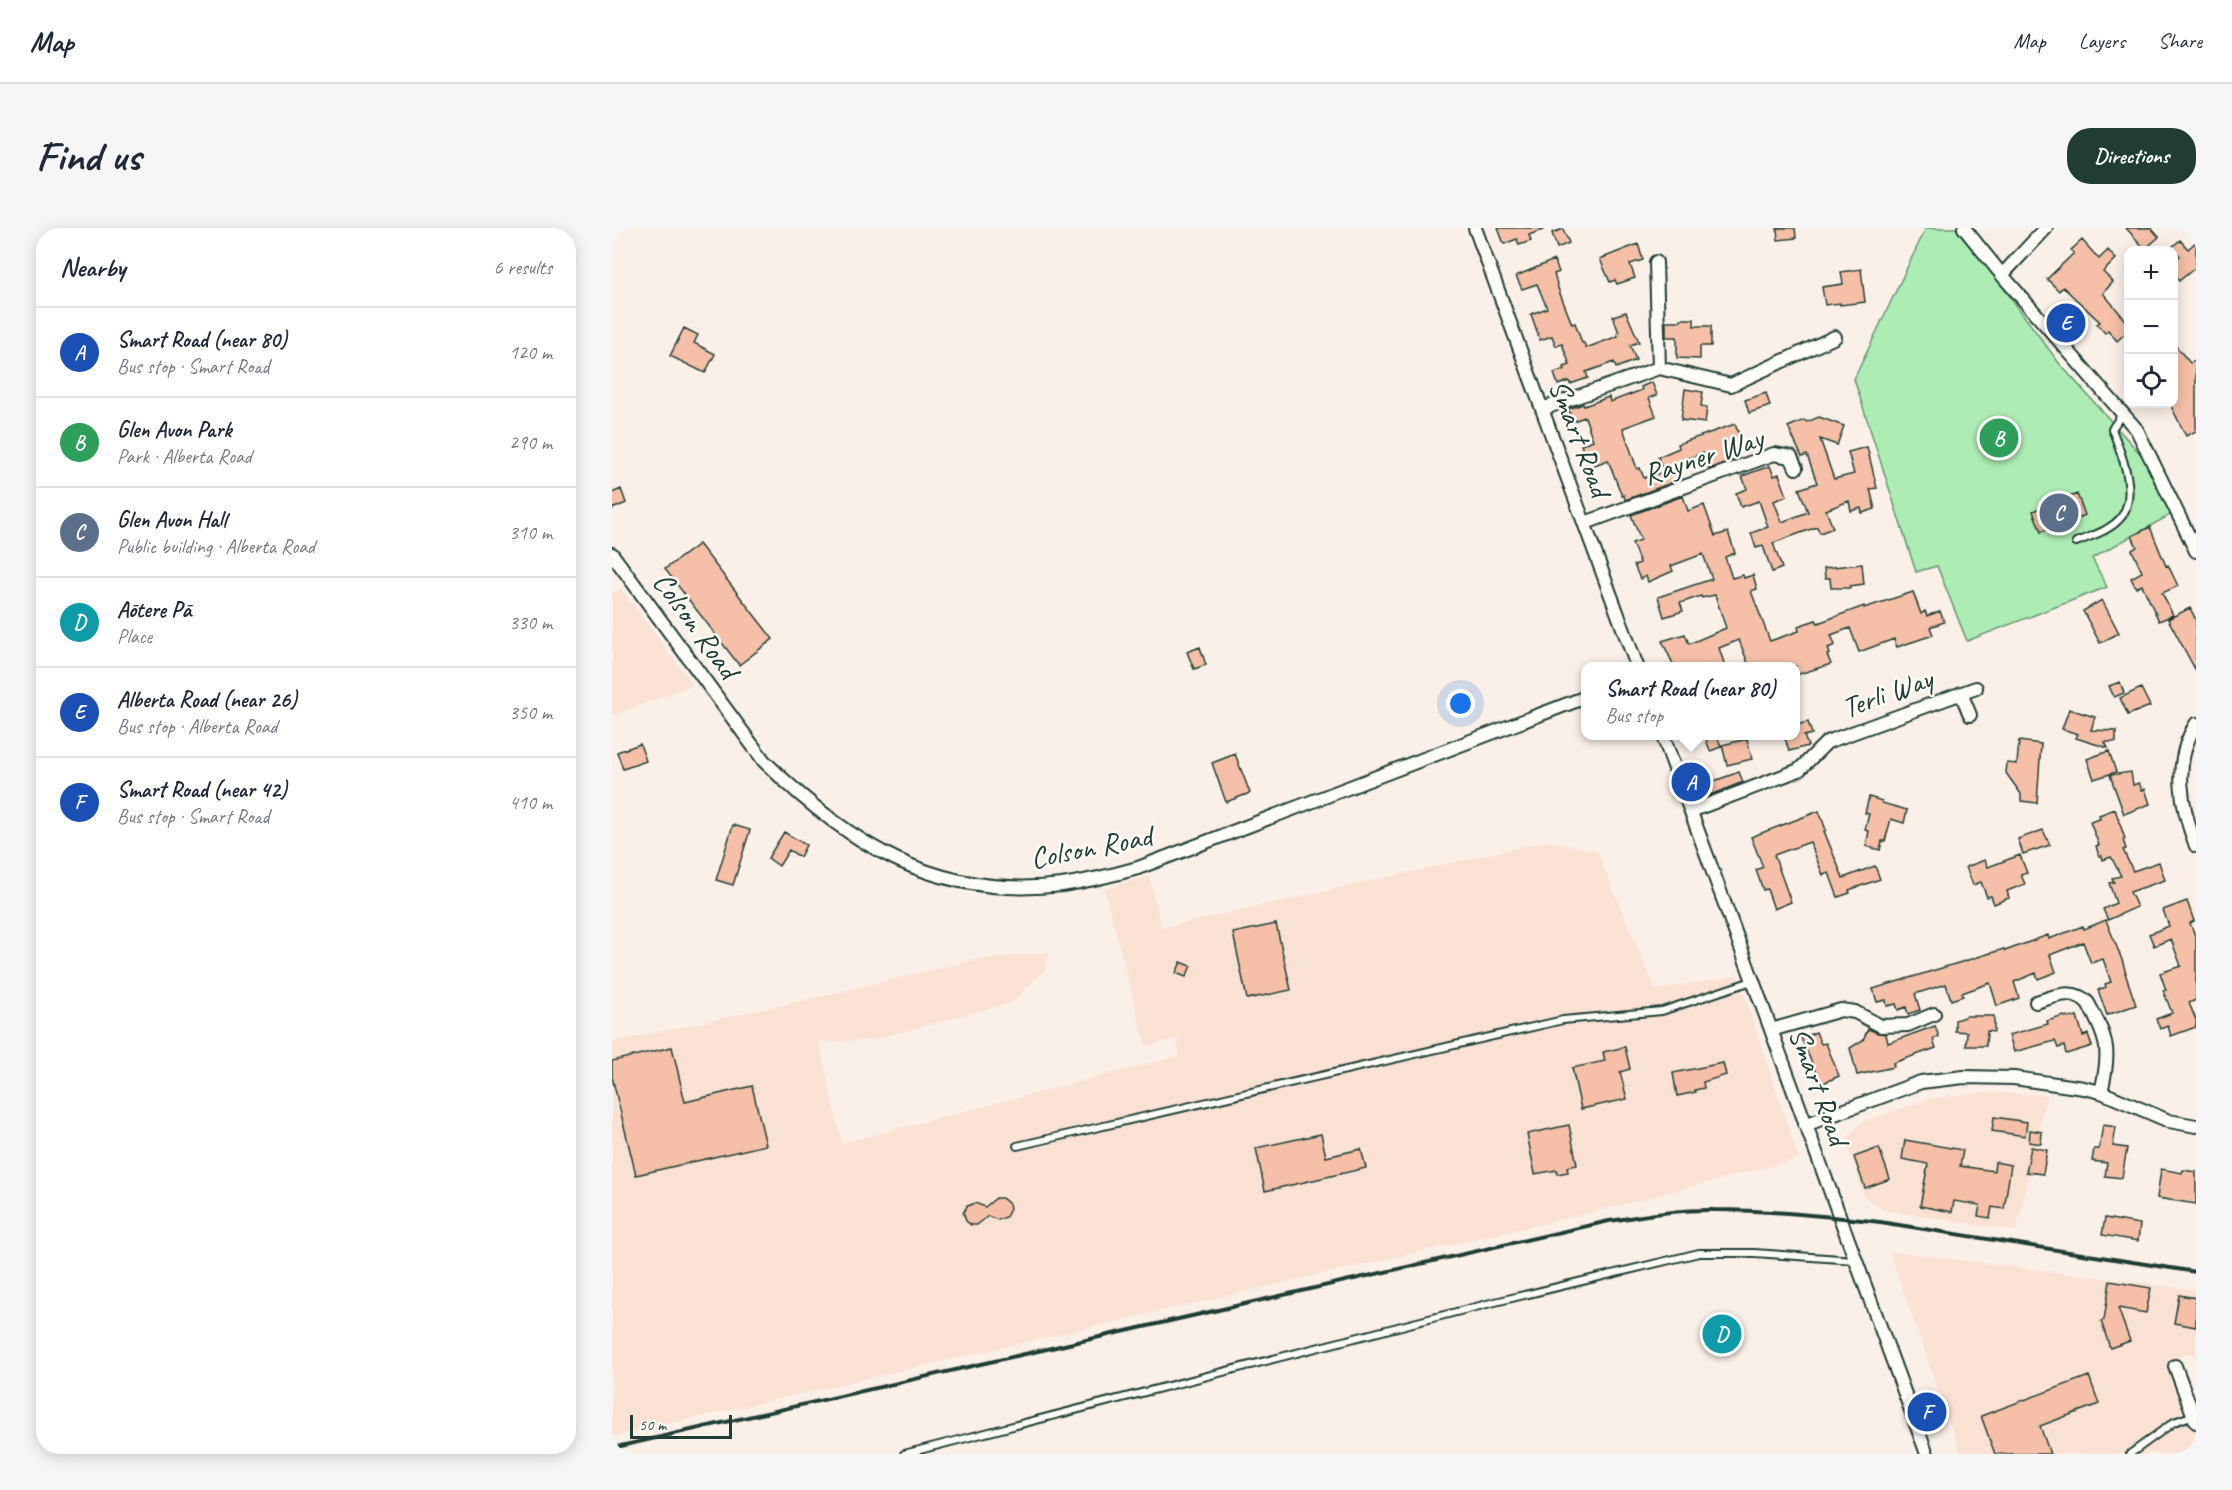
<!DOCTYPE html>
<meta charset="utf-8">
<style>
:root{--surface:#fff;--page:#f6f6f7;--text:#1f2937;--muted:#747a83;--line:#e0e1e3;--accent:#1f3d34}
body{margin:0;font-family:Caveat,sans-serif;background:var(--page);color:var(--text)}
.controls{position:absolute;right:18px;top:18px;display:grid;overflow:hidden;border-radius:12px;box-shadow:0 3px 15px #0003}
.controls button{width:54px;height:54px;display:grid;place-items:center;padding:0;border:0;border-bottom:2px solid var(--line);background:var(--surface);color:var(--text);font:30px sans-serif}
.scale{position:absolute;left:18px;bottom:15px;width:102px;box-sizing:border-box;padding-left:6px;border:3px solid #1f3d34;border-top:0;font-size:16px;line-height:21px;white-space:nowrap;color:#1f3d34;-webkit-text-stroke:4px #fdfcf7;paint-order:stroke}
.you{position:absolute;left:849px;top:476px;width:21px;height:21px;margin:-15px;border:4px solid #fff;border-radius:50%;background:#1a73e8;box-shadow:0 0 0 9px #1a73e833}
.badge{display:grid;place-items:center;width:39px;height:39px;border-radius:50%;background:var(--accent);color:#fff;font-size:20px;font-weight:700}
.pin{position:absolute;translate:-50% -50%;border:3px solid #fff;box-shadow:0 2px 6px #0006}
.popup{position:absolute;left:969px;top:434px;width:219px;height:78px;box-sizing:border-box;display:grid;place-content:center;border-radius:12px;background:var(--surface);filter:drop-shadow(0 2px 4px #0005);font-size:20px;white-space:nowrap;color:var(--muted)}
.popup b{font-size:22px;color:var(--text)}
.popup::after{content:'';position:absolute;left:50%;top:100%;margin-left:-12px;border:12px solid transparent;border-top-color:var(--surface)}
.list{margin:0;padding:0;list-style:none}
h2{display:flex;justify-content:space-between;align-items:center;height:78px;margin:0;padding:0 24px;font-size:26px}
h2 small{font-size:20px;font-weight:400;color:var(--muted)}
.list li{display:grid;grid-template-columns:39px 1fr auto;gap:18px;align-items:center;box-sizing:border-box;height:90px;padding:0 24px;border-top:2px solid var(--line)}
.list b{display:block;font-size:22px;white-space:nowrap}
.list p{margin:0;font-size:20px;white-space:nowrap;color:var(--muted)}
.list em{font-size:20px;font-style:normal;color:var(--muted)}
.icon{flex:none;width:33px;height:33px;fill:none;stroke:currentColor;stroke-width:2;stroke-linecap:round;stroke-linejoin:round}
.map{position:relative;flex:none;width:1584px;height:1226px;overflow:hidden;border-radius:24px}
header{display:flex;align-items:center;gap:36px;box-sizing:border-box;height:84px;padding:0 30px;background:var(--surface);border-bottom:2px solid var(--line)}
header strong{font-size:28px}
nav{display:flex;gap:33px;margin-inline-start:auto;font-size:21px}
.intro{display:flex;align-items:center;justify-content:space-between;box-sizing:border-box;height:144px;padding:0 36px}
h1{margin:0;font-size:42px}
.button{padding:15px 27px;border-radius:24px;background:var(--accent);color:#fff;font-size:21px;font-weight:700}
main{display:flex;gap:36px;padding:0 36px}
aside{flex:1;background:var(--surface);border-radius:24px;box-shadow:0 3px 15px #0003}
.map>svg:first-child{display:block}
.built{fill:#f9e2d4}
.green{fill:#adecb3;stroke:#669474;stroke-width:1.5}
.building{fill:#f5c0a7;stroke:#1f3d34;stroke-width:1.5}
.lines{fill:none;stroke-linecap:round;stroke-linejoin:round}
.service-casing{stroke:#1f3d34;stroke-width:10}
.minor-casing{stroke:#1f3d34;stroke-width:16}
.service{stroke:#fdfcf7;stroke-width:6}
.minor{stroke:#fdfcf7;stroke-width:12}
.rail{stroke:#1f3d34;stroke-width:4}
.labels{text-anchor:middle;stroke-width:5;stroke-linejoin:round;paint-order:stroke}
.street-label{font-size:30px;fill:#1f3d34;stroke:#fdfcf7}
</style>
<header>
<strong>Map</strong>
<nav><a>Map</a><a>Layers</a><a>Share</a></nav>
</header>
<div class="intro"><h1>Find us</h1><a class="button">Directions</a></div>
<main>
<aside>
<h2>Nearby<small>6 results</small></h2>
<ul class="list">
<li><span class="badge" style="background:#1a4fb4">A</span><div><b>Smart Road (near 80)</b><p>Bus stop · Smart Road</p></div><em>120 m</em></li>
<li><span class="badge" style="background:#2e9e5b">B</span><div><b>Glen Avon Park</b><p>Park · Alberta Road</p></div><em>290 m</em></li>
<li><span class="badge" style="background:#5c6f8a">C</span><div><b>Glen Avon Hall</b><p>Public building · Alberta Road</p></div><em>310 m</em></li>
<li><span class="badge" style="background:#0f9aa8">D</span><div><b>Aōtere Pā</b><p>Place</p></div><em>330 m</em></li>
<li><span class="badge" style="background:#1a4fb4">E</span><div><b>Alberta Road (near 26)</b><p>Bus stop · Alberta Road</p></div><em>350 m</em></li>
<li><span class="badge" style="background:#1a4fb4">F</span><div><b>Smart Road (near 42)</b><p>Bus stop · Smart Road</p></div><em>410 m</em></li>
</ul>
</aside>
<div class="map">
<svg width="1584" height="1226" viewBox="0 0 1584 1226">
<rect width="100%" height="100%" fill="#fbf0e7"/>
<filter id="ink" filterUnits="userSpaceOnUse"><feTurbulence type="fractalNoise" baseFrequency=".0167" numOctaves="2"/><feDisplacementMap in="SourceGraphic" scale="12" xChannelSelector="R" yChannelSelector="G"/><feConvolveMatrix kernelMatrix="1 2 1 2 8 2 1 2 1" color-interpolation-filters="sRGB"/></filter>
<g filter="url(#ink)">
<path class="built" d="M9,361L81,457L0,488V365Z
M935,613L985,623L1044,762L1126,747L1187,931L986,983L0,1209V814L198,771L362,732L438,724L433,741L401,774L260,812L207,814L230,915L567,828L565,811L534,818L492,661L537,648L550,700Z
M1373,864L1435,867L1404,1003L1270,982L1252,968L1235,917L1236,909L1249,894L1317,871Z
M1277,1023L1584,1062V1130L1583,1127L1575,1125L1565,1132L1562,1140L1584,1202V1226H1349Z"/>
<path class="green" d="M1314,0H1347L1447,135L1532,230L1560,286L1480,330L1495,359L1355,413L1325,338L1304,344L1242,151Z"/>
<path class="building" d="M886,0H931V2L917,7L919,13L907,17L905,11L892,16Z
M1165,0H1183L1184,10L1166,12Z
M1514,0H1539L1547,9L1533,21Z
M951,1L957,15L945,20L940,5Z
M1470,12L1487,31L1496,22L1504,31L1491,44L1501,54L1491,65L1516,95V103L1505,113L1496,102L1493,105L1485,96L1488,94L1451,59L1447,63L1435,51L1462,25L1459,22Z
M1568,12L1576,21L1584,14V39L1567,53L1562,46V33L1568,28L1560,19Z
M1026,16L1031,32L1018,36L1023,50L1005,56L1003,52L998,54L988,31Z
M942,32L947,44L942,46L947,63L960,96L963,95L970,115H972L974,120L1006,108L1005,106L1007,105L1001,88L1014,84L1027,114L1018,117L1024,132L1004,140L1002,134L974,144L976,150L958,156L957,153L946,157L942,145L953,141L952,139L958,137L950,116L944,118L940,108L928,112L919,86L935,80L925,56L910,61L904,48Z
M1249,41L1253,74L1228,77V75L1213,77L1210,59L1231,56L1229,44Z
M1069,91H1082V98H1099V118H1088V131L1065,130V109H1054V93H1069Z
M72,100L86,107L82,115L103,126L93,145L58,128Z
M1562,116L1578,135L1584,133V203L1574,208L1558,176H1562Z
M1040,154L1045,167L1037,170L1044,188L1011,200L1025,241L1028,240L1032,250L1051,244L1046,229L1067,220L1066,216L1123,196L1129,212L1119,216L1125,231L1097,241L1091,225L1065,235L1070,251L1013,272L1012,267L1010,268L996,232L977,239L969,217L981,212L973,189L961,193L956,181L971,176L972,178L997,169L998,174L1030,162L1029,159Z
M1073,161L1091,164L1089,178L1095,179L1093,195L1069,192Z
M1154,165L1158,178L1137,185L1133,172Z
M1207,189L1232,198L1225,217L1208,211L1222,251L1242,246L1236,224L1255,219L1265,260L1258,261L1263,281L1250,285L1249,280L1239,283L1237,273L1214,282L1221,300L1208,305L1205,299L1161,315L1170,340L1160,344L1151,318L1144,320L1139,305L1156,299L1147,273L1129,279L1124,265L1135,261L1130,248L1158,238L1162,248L1167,246L1175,268L1162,273L1170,294L1196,284L1187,261L1205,255L1195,227L1190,229L1176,199L1192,192L1195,194Z
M9,261L14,275L0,281V265Z
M1465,266L1473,287L1429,304L1421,283Z
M1071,268L1076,283L1092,277L1103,308L1116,304L1123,325L1113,329L1120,350L1131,347L1132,350L1141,347L1145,361L1139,363L1158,413L1187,403L1186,398L1204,392L1206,395L1252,378V380L1301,364L1309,386L1313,383L1315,388L1328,383L1332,394L1318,399L1321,407L1285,419L1282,411L1247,424L1238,400L1219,407L1223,417L1216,420L1218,426L1215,427L1219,436L1184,447V438H1137L1127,412L1107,420L1113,438H1062L1050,413L1073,406L1077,416L1114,400L1103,367L1090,370L1089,368L1068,375L1071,383L1052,389L1046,369L1100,351L1091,326L1059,338L1061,343L1036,354L1034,348L1028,351L1022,337L1028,335L1020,315L1029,312L1019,287Z
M1538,299L1554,338L1556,337L1566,358L1550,365L1561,387L1547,393L1530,357L1524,360L1519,350L1530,344L1520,322L1525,319L1520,308Z
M87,316L161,411L127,437L53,341Z
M1250,336L1252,356L1238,358V360H1219L1218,350H1213L1212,340Z
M1490,372L1507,405L1488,415L1471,383Z
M1578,380L1584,392V443L1556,391Z
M588,419L594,437L582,441L575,424Z
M1508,454L1512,465L1502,469L1497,458Z
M1529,460L1538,478L1516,487L1508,470Z
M1457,481L1483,489L1479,502L1504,503V514H1493L1496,520L1464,510L1466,506L1450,501Z
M1196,494L1200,506L1192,508L1196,518L1177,523L1172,507H1184V497Z
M1105,507L1109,519L1098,523L1094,511Z
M1135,511L1140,531L1115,537L1110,517Z
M1407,513L1429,516L1425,575L1409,573V566L1394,545L1395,535L1405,536Z
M28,516L34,533L11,541L5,524Z
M1497,523L1504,544L1482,551L1475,531Z
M623,526L638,565L614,574L600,535Z
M1127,544L1131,554L1098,567L1094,556Z
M1519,544L1521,557L1527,555L1530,562L1533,561L1538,576L1512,586L1498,547Z
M1257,569L1270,573V575L1295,582L1292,595L1279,591L1273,613H1270L1268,622L1254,618L1257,603L1253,602L1257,586L1253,585Z
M1503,581L1513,611L1511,612L1514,621L1511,622L1521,643L1547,634L1553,652L1518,664L1525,679L1496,692L1491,681L1504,675L1497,655L1502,654L1500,650L1509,648L1499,629L1491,632L1490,628H1487L1484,618L1487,617L1478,594L1488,591L1487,587Z
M1207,583L1214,602L1212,603L1231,650L1263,638L1268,651L1237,662L1238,665L1226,669L1217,645L1211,647L1198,614L1162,627L1179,674L1162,681L1155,661L1151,662L1144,642L1151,639L1139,609Z
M121,597L138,602L121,657L104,652Z
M1431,602L1438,617L1411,626L1406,611Z
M172,604L194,617L188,629L177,622L167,638L156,630Z
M1408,627L1415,645L1409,647L1413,656L1395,663L1397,670L1382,676L1379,668L1375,669L1369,654L1361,657L1354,639L1373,632L1376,639Z
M1575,673L1582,693L1578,695L1584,710V772L1577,775L1584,792V799L1559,808L1556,798L1548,801L1544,791L1560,785L1551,762H1554L1548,745L1569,738L1559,711L1542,718L1537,706L1557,698L1551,682Z
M1494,692L1510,732L1514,745H1513L1524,777L1495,787L1486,762L1494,759L1493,756L1499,754L1491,731L1479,735L1471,714L1438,727L1444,744L1426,751L1424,745L1402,754L1407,770L1385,778L1378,755L1350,765L1351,768L1339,772L1334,756L1303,766L1308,782L1296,786L1294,779L1286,782L1284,776L1275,778L1274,772L1265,774L1261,761L1392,721L1393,723L1436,707L1437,711L1471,698L1472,701Z
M664,696L679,762L635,771L621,705Z
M569,734L579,738L574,749L564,745Z
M1355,788H1382V804L1375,803L1374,818H1354L1355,804L1343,803V792Z
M1452,788L1453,789L1456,788L1457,790L1465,788L1471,808L1476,806L1480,818L1454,826L1452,818L1446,820L1443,813L1402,824L1397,807L1436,796L1435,793Z
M1323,798L1327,809L1321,811L1324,820L1281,835L1282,839L1245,847L1238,820L1251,812L1256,801L1266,805L1274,806L1276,815Z
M1204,804L1209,816L1214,815L1227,848L1209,856L1189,810Z
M60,819L73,874L140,858L154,917L24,947L0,849V833Z
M1013,819L1018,841L1008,844L1015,871L969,881L960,840L993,833L991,824Z
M1111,835L1114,847L1091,854L1092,860L1083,862L1084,864L1065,868L1061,845Z
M1382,889L1415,894L1413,908L1380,903Z
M957,897L965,937L955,939L956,944L945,946V942L923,946L915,906Z
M1491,897L1504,899L1501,918L1515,920L1510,950L1493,948L1495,935L1480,933L1482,921H1487Z
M1418,902L1430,904L1429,916L1417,914Z
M709,906L714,929L749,921L754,940L653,963L644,920Z
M1293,912L1351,922L1348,938L1382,943L1383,934L1399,937L1392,981L1380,979L1378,990L1366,988L1368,977L1342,973L1340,984L1308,978L1316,936L1290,931Z
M1419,919L1435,922L1431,946L1414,944Z
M1267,920L1278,951L1253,960L1242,929Z
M1549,941L1570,945L1571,942L1584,944V976L1545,970Z
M384,970H390L397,976L398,981L394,989L386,992L376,988L365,997H359L354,993L351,985L355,978L363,975L373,979Z
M1493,990L1528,996L1526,1013L1490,1007Z
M1498,1053L1539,1060L1534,1085L1506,1080L1518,1113L1498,1120L1489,1093L1492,1092Z
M1567,1067L1584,1070V1099L1562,1095Z
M1477,1148L1487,1176L1428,1198L1438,1226H1383L1369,1188Z"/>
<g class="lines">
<g class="service-casing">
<path id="service" d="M1464,314C1479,308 1500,302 1510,288C1526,264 1509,225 1500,201L1510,186
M405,918L951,792L1050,783L1140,753
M292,1226L879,1075L1087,1025H1142L1243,1032
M1518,1226L1562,1194L1582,1187"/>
</g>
<g class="minor-casing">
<path id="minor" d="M863,0L1025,438
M1352,0L1390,47L1525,202L1584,323
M1044,34L1047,140
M1390,47L1434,0
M930,181L1047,140L1119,157L1223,109
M973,295L1162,226L1179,229L1184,240
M0,326L152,533C237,617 325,672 450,657C476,653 501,647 526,640L974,469
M1349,465L1358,487
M1584,496C1560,534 1569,579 1584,618
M1051,508L1315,1226
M1079,583L1187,542L1215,514L1364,460
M1424,774C1442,769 1461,759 1476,775C1496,812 1499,823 1489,864
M1159,802L1229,782L1243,784L1269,798L1296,797L1322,786
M1193,897L1309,854L1352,849L1402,850L1472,860L1489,864L1557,893L1584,898
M1563,1138L1584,1194"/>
</g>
<use href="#service" class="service"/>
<use href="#minor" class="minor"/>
<path class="rail" d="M0,1220L997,993C1031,988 1067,981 1102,982C1157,982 1213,988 1268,994L1584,1044"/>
</g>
</g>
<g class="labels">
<g class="street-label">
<text transform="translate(968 210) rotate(69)" y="10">Smart Road</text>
<text transform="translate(1091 228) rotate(-18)" y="10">Rayner Way</text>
<text transform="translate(84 397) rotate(54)" y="10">Colson Road</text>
<text transform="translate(1275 465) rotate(-20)" y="10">Terli Way</text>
<text transform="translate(479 619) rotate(-11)" y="10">Colson Road</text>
<text transform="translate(1207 858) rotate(70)" y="10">Smart Road</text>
</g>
</g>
</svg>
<div class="controls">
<button>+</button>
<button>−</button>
<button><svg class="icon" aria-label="locate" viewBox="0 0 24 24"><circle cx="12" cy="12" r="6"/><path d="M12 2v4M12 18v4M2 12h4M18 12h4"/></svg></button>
</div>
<div class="scale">50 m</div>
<div class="you"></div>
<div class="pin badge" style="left:1079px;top:554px;background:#1a4fb4">A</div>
<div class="popup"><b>Smart Road (near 80)</b>Bus stop</div>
<div class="pin badge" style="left:1387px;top:210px;background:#2e9e5b">B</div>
<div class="pin badge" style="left:1447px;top:285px;background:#5c6f8a">C</div>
<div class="pin badge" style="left:1110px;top:1106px;background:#0f9aa8">D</div>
<div class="pin badge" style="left:1454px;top:95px;background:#1a4fb4">E</div>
<div class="pin badge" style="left:1315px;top:1184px;background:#1a4fb4">F</div>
</div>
</main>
